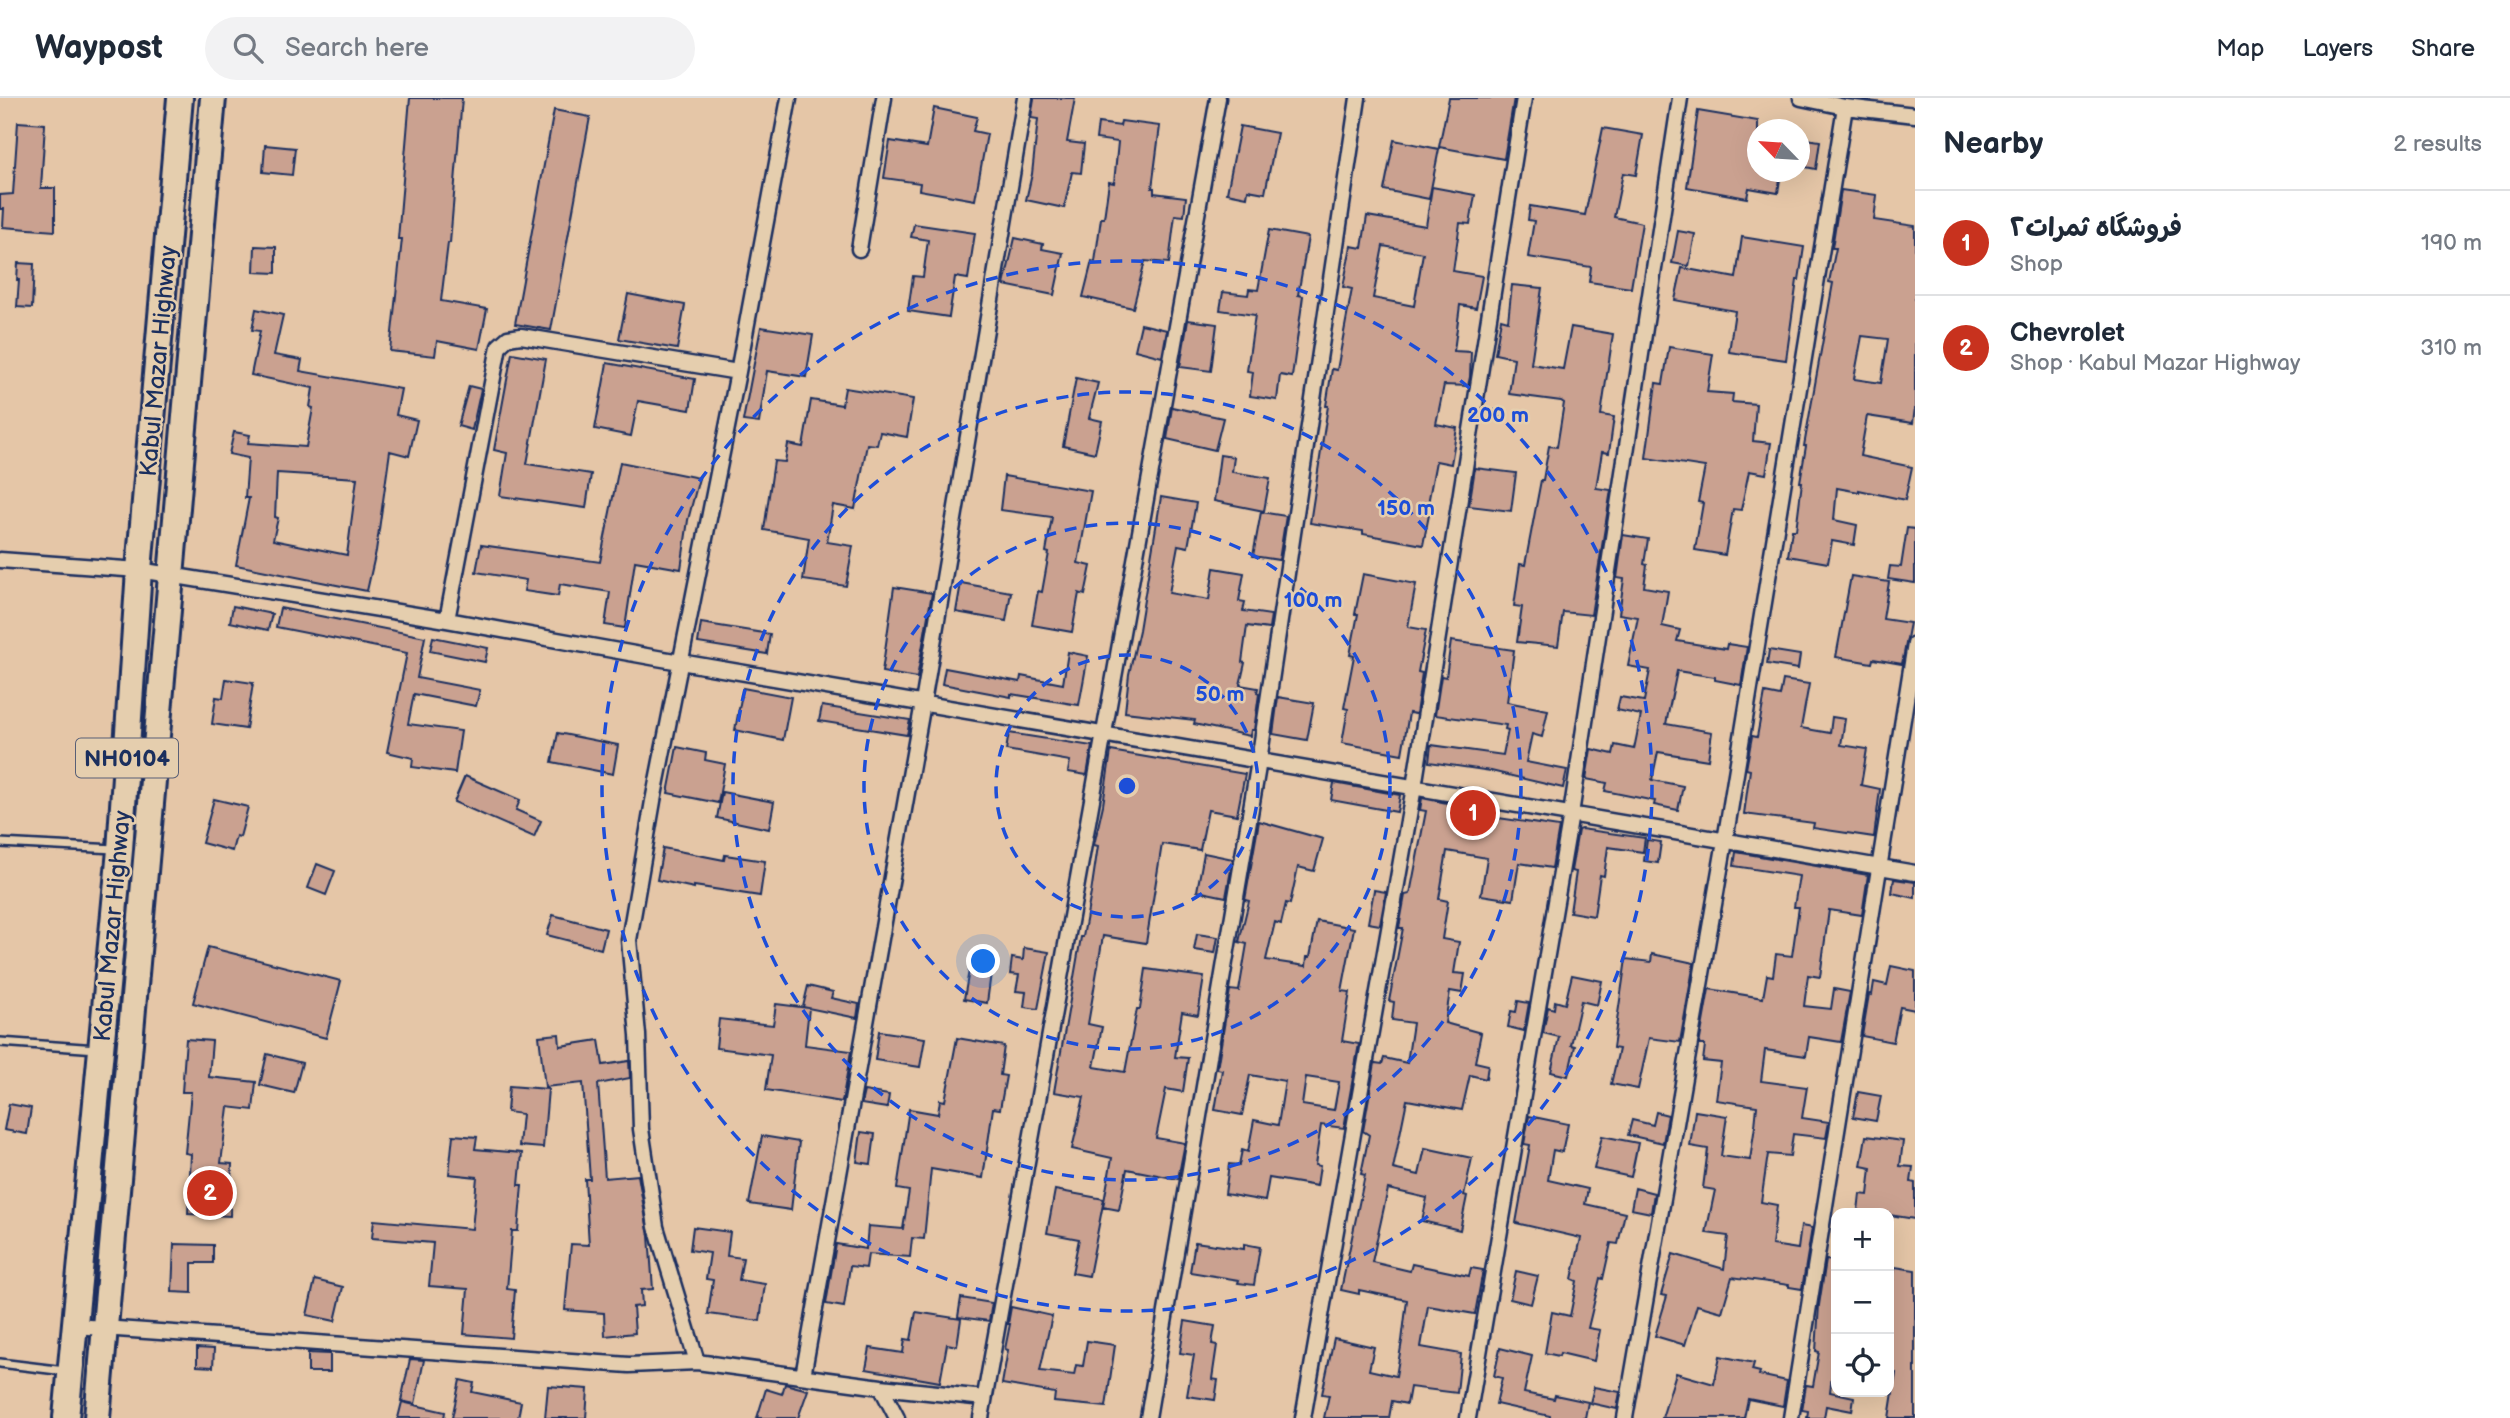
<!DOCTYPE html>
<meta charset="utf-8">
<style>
:root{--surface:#fff;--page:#f2f2f3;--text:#1f2937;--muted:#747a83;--line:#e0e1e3;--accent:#c8321e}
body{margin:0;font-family:"Balsamiq Sans","Playpen Sans Arabic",sans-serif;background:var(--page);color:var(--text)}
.controls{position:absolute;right:21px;bottom:21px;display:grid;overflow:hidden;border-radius:14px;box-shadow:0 7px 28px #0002}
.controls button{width:63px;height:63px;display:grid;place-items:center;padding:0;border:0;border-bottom:2px solid var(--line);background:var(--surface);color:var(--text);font:35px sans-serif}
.compass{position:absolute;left:1747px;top:21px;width:63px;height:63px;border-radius:50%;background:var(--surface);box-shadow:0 7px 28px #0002;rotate:295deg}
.you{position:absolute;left:984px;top:864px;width:24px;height:24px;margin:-18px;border:5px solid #fff;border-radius:50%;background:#1a73e8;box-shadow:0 0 0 10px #1a73e833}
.badge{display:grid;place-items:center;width:46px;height:46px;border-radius:50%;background:var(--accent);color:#fff;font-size:23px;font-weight:700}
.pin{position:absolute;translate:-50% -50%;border:4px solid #fff;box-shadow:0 2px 7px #0006}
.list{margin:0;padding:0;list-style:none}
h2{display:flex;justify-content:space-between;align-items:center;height:91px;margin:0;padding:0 28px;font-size:30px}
h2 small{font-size:23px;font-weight:400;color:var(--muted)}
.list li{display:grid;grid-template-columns:46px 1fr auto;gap:21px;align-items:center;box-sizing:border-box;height:105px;padding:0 28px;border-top:2px solid var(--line)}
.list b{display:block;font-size:26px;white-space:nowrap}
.list p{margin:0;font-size:23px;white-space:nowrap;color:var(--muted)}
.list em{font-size:23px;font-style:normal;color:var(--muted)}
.icon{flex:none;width:38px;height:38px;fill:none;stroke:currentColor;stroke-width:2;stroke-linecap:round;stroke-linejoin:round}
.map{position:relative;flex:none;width:1915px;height:1320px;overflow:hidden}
header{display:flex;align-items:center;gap:42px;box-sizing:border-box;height:98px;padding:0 35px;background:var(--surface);border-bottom:2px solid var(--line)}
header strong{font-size:33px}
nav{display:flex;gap:38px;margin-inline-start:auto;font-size:24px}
.search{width:490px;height:63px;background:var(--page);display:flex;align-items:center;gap:18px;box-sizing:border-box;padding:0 24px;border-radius:38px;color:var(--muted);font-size:26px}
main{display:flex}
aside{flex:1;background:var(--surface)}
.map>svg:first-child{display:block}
.building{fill:#caa190;stroke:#1b2f5e;stroke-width:2;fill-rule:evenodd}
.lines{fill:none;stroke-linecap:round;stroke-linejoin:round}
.lane-casing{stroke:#1b2f5e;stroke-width:12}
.street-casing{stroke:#1b2f5e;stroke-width:19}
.highway-casing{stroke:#1b2f5e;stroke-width:30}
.lane{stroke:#e5ceae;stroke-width:7}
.street{stroke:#e5ceae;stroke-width:14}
.highway{stroke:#e5ceae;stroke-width:24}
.ring{fill:none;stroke:#1d4ed8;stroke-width:3.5;stroke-dasharray:12 9}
.labels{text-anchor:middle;stroke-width:5;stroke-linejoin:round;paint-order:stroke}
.shield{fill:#e5ceae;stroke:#585f76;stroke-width:2}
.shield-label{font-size:23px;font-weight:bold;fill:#1b2f5e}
.street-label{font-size:24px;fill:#1b2f5e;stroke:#e5ceae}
.centre{fill:#1d4ed8;stroke:#e5ceae;stroke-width:3.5}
.ring-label{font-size:21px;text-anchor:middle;font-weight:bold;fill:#1d4ed8;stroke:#e5ceae;stroke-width:5;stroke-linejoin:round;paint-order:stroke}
</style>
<header>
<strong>Waypost</strong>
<div class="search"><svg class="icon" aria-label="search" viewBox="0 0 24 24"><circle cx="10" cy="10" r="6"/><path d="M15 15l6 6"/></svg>Search here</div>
<nav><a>Map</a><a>Layers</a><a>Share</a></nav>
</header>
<main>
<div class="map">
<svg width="1915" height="1320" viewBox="0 0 1915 1320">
<rect width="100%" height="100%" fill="#e5c6a7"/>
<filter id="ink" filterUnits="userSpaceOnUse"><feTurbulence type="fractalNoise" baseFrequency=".0143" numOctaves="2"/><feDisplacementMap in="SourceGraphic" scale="14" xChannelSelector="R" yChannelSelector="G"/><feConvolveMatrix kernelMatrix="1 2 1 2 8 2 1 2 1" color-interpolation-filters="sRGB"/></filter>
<g filter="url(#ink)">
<path class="building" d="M410,0H462L450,145H448L441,203L487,211L479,251L437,243L435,258L390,253L402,141H398Z
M1034,0H1075L1067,44L1084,46L1081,75L1072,74L1064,110L1026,102L1032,76L1038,21L1031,20Z
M1449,0H1514L1504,61L1439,49Z
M934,10L977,19L973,33L987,36L975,102L919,92L920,85L884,80L890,43L927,49Z
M554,12L590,19L551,232L515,226Z
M1698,13L1758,23V74H1781L1778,95L1749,90L1747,100L1687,89Z
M1121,23L1160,28L1152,90H1154V95L1186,99L1184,118L1175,117L1169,165L1145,163L1133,210L1083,199L1092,163L1095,164L1101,120H1104L1109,84L1114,85L1118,44L1096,41L1098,25L1120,28Z
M18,24L45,26L41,90H55V133L3,129L4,111H0V97L13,96Z
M1240,28L1277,35L1265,95L1248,92L1247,99L1227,95Z
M1603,30L1643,37L1636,77L1623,75L1614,119L1642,125L1631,190L1589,184L1591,169L1528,159L1534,123L1528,122L1530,108L1585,117Z
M1800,40L1820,43L1816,71L1800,68Z
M1394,42L1439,51L1429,101L1384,92Z
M265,47L295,50L292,77L263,74Z
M1432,89L1475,97L1470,126L1460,125L1453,173L1482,178L1476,210L1460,207L1454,253L1471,254L1470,279L1468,288L1444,287L1436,326L1457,330L1451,366L1436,363L1427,411L1430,412L1423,447L1363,436V433L1310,425L1328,308H1326L1332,271L1337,272L1352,191L1343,189L1351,148L1362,150L1367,118L1426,128ZM1383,148L1423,155L1414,208L1373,200Z
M1841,92L1877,97L1874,122L1915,128V310L1913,325L1867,318L1860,358L1912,369L1905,402L1859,392V394L1837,390L1834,422L1857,427L1854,447L1832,443L1828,465L1788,458L1792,432H1796L1802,384H1800L1806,348H1804L1833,185L1829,184L1836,150H1832ZM1862,238L1888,241L1881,285L1854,281Z
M914,126L975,135L968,181L955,179L949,219L908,213L913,178L923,179L928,142L911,139Z
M1269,132L1308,139L1298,197L1303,198L1292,279L1280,277L1277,302L1250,298L1253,274L1247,273L1255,217L1220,212L1223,194L1248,197L1249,191L1258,192Z
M1678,133L1695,136L1689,168L1672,165Z
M1742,139L1804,149L1799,182H1797L1786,262L1729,254L1735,213L1675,202L1682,170L1736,180Z
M1015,140L1043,146L1042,151L1063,155L1054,197L1004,187Z
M255,148L276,149V175L254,174Z
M18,165L34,166L32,210L17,209L19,182H17Z
M1512,187L1542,190L1531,266L1563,271L1571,229L1613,236L1601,317L1614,319L1609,355L1602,354L1596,390L1611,392L1591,517L1563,514L1558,548L1517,544L1522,509L1514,508L1520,466L1525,467L1541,382H1543L1549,348L1557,349L1564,305L1561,303L1509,296L1514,260L1495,256L1501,221L1508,223Z
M628,196L685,207L677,251L619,241Z
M256,211L283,217L274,257L302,262L300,273L401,291L396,317L417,322L409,358L390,353L376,453L367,493L236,467L249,400H245L248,360L229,356L234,334L250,337L248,345L306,349L313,310L310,309L313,290L251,277L260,233L252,232ZM277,375L357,380L347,457L273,442L278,420L275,419Z
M1188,222L1217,226L1211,273L1180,269Z
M1141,226L1167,232L1162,259L1135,252Z
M761,229L813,237L806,279L767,273L759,325L743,323Z
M1669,249L1713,256L1707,294L1733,296L1732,304L1756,306L1753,343L1771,345L1766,376L1749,373L1741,412L1733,411L1725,457L1695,452L1703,405L1698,404L1705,369L1646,360L1656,285L1663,286Z
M512,255L546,261L527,366L591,376L586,410L500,398L507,355L494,352Z
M607,265L695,281L690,312L638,303L631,338L595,331Z
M1076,280L1098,285L1089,320L1102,323L1095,355L1063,348Z
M469,288L481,291L472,332L458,328Z
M845,290L913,301L907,339L880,334L877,347L867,346L855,411L833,407L827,444L853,448L846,488L803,482L809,440L764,432L774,363L785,364L788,346L803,349L811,302L842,307Z
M1172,309L1223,320L1215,352L1167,341Z
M1220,357L1234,359L1232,374L1270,380L1264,413L1214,403Z
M620,364L699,380L688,422L681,471L635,463L625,530L605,527L610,494L560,486L558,498L524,493L526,482L476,474L481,447L600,464Z
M1475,370L1516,375L1511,413L1469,408Z
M1004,378L1091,393L1078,465L1091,468L1085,497L1079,495L1072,534L1032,527L1038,493L1042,494L1049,455L1046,454L1052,419L1000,412Z
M1161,399L1196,405L1188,449L1178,447L1169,495L1209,502L1214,470L1244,475L1239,503L1245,504L1243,513L1271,517L1269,531L1247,528L1242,564L1245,565L1240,587L1258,590L1257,595L1259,596L1254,632H1251L1250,638L1194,626L1195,622L1125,614L1129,576L1139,532Z
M1261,414L1286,418L1279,462L1253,458Z
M1907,430L1915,431V485L1888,481L1890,468L1901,469Z
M1623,437L1648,441L1644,466L1647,467L1644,489L1668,493L1662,528L1680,532L1677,543L1726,551L1727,546L1747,549L1741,587L1715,582V579L1677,573L1666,626L1712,634L1708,662L1658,654L1652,682L1683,688L1678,712L1654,707L1655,703L1605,693L1607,685L1586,681L1591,651L1613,656L1615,647L1634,651L1641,617L1617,612L1620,599L1644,603L1650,572L1628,568L1638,519L1619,516L1624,481L1617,480Z
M1363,476L1416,486L1408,529L1426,532L1418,574L1422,575L1416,616L1409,615L1402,656L1342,645L1348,611L1344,610L1354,558L1350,557L1358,516H1355Z
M1851,478L1889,484L1883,521L1910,525L1902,566L1873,561L1872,565L1836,559Z
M961,485L1011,494L1006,523L956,514Z
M894,489L932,495L917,580L882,574Z
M233,508L272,516L268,532L230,524Z
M280,510L425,539L417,580L480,592L476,608L414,596L408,626L461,633L455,675L412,669L413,660L387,654L407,555L276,529Z
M701,525L770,536L767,556L698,545Z
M433,539L488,550L485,564L430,553Z
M1451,543L1514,552L1507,604L1548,612L1542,639L1532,636L1526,664L1567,672L1563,690L1491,673L1429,664L1431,647L1503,657L1508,632L1505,631L1506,627L1435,617L1441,578L1446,579Z
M1769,552L1800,557L1798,571L1767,566Z
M1068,554L1088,558L1079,607L1011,596V599L942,586L945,570L1020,584L1021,578L1063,586Z
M226,581L253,585L246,631L212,626L216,599L223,600Z
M1783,582L1809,586L1801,630L1830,635L1832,619L1845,621L1841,647L1867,651L1861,687L1880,691L1874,739L1813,730L1814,725L1744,716L1750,672L1746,671L1752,638L1757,639L1765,595L1780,598Z
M743,590L791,599L783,642L735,632Z
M1278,599L1314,605L1307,642L1273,636Z
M822,608L910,622L907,637L819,623Z
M558,635L618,647L613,676L552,664Z
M1009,635L1092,648L1087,677L1068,674L1070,663L1006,652Z
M677,649L706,655L705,662L725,666L718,705L668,695Z
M1111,653L1245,676L1237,717L1208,712L1200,752L1162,746L1146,845L1103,838L1088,926L1102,929L1094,969L1125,974L1137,911H1140L1146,871L1204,879L1198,917L1182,914L1175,959L1188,960L1183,994L1166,991L1156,1040L1185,1045L1178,1081L1127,1071L1119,1112L1103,1109L1112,1060L1072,1051L1084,999L1054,994L1081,839H1083L1091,795L1098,748L1094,747L1103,707Z
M465,678L520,702L516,712L541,723L534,739L454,704Z
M1334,685L1400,697L1397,714L1331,702Z
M722,694L774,704L769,731L717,720Z
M1422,700L1452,706L1451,713L1559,729L1552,770L1519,765L1513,802L1481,797L1487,760L1447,753L1439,801L1448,803L1442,841L1459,844L1454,875L1465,876L1462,895L1450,893L1445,925L1481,935L1475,964L1488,967L1486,981L1470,977L1462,1012L1407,1002L1393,1071L1419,1077L1425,1050L1472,1060L1464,1097L1467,1098L1460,1132L1422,1123L1427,1100L1388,1091L1372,1164L1410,1173L1412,1166L1469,1178L1471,1170L1483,1172L1475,1216L1428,1208L1421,1249L1461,1256L1457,1295L1410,1289L1407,1306L1392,1303L1389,1320H1324L1329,1297L1322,1296L1334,1240L1374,1249L1369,1272L1396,1278L1402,1243L1407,1202L1359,1192V1196L1341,1192L1365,1077L1361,1076L1369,1037L1363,1033L1375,965L1382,966L1384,960L1407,965L1413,925L1392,922L1394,904L1389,903L1403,830H1399L1405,797L1410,796L1426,713L1420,712Z
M214,701L248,709L240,739L236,738L232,753L202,745Z
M1259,723L1323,741L1314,773L1298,769L1290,806L1286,805L1281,826L1275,824L1266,862L1306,868L1307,859H1310L1317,823L1354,830L1342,893L1350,894L1342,943L1359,946L1344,1030L1321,1027L1315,1067L1320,1068L1317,1088L1269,1080L1265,1103L1225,1096L1229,1066L1239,1067L1242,1052L1248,1054L1254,1022L1278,1027L1285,983L1250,977L1242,1017L1215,1012L1222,972L1217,971L1230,892L1239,893L1247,846L1239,844L1249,803L1245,802ZM1306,979L1339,984L1334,1012L1302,1007Z
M1581,731L1645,740L1643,754L1608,749L1604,778L1600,777L1594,818L1570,814L1576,774L1571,773L1578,732Z
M1647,742L1661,744L1658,765L1644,763Z
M663,750L724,762L725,757L765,763L760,798L694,788V790L657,782Z
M1736,754L1868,777L1862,817L1829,812L1820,879L1808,877L1804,908L1831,911L1834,891L1850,894L1841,944L1809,939L1806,958L1765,952L1761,983L1807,989L1802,1020L1829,1024L1826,1040L1793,1036L1790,1058L1768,1056L1761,1104L1777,1107L1772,1147L1798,1151L1801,1128L1812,1130L1802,1191L1789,1189V1187L1732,1179L1722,1214L1697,1207L1685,1247L1655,1238L1667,1198L1661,1197L1673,1156L1724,1171L1728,1138L1706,1135L1715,1092L1703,1090L1708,1051L1690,1048L1695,1013L1727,1018L1721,1058L1750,1062L1755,1028L1757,1008L1716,1002L1721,965L1703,963L1705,947H1699L1709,891L1763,900L1767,877L1773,878L1776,856L1792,858L1799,809H1794L1799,778L1734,768Z
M1204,755L1233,761L1226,799L1197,793Z
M317,766L335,773L326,797L308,790Z
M1894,781L1915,784V800L1892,795Z
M1374,792L1386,794L1380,827L1368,825Z
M553,817L606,831L601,851L547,837Z
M1197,836L1218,839L1215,855L1194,852Z
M208,849L341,883L326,940L193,905Z
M1024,850L1049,854L1038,911L1024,909L1026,894L1016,893L1019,877L1010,876L1012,860L1023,862Z
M1652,856L1694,865L1680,944L1649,940L1638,991L1611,986L1619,951L1613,950L1626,861L1651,864Z
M1891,868L1915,873V912L1900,909L1893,944L1862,938L1869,896L1872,897L1874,884L1887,887Z
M969,872L991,875L987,905L964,901Z
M1572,877L1602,883L1597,907L1581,903L1571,947L1575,948L1568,978L1551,974L1559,939L1543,935L1548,909L1554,911L1555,903L1565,906Z
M808,888L833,894L831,900L859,906L857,920L803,909Z
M1518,903L1529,905L1524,933L1508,929L1511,913L1516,914Z
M776,906L809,910L805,947L851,953L842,1004L766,992L771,957L716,950L719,921L773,927Z
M879,933L925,940L920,969L875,962Z
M559,936L560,948L599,942L603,967L629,963L630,980L598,986L605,1080L638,1077L649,1138L653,1191L641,1192L642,1208L633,1209L635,1235L605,1238L604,1215L565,1212L571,1146L589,1147L585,1081H590L583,985L545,989L539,938Z
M957,940L1004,948L1000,977L1006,978L1000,1011L993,1010L983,1080L931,1071L924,1141L912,1140L910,1159L868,1156L866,1170L850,1168L844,1209L826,1206L836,1146L866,1151L868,1128L903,1131L909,1093L897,1091L909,1011L938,1016L940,1002L945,1003Z
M186,941L212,943L209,979L256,984L253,1012L228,1009L221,1065L232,1066L230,1118L188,1116L191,1056L185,1055L191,994H182Z
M267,956L302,965L294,995L260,987Z
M509,988L548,991L543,1050L519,1048L522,1016L507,1014Z
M864,993L889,997L887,1010L861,1006Z
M1858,994L1881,998L1876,1023L1853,1019Z
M9,1006L31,1010L27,1036L4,1032Z
M1656,1014L1668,1017L1663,1045L1628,1037L1632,1022L1653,1027Z
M1529,1018L1568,1026L1562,1054L1553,1052L1548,1082L1588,1091L1585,1106L1625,1115L1618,1146L1611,1145L1603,1181L1600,1180L1588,1230L1600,1232L1594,1263L1560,1255L1559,1258L1545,1255L1552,1214L1570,1218L1577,1183L1572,1181L1581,1140L1516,1125L1530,1047L1524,1046Z
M861,1034L875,1036L871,1066L857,1064Z
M453,1037L477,1039L475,1051L522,1055L519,1087H522L518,1133H512L507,1191L515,1192L511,1240L464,1236L468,1191L429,1188L433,1145L372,1140L374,1122L472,1131L477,1079L449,1076Z
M762,1038L799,1044L791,1112L749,1106Z
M1602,1038L1638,1045L1631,1079L1594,1071Z
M1866,1038L1903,1043L1900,1068L1913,1069L1911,1084L1915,1085V1121L1889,1117V1115L1858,1113L1860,1096L1868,1097L1871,1070L1861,1068Z
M1635,1090L1654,1095L1651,1115L1631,1111Z
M1055,1092L1104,1101L1089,1178L1072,1175L1079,1141L1047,1135Z
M693,1129L730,1134L727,1158L743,1160L739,1182L765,1186L760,1223L708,1216L713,1182L706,1181L710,1155L690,1152Z
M1195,1144L1244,1151V1146L1260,1149L1254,1187L1238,1185L1239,1182L1190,1174Z
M174,1146L213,1147V1165H192V1195L172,1194Z
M1826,1162L1836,1163V1245L1830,1294L1854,1299L1852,1313L1826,1308L1824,1320H1807L1808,1313L1802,1312L1806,1287L1813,1288L1819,1254L1816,1253L1819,1207Z
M1895,1169L1915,1172V1320H1889L1896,1275L1889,1274V1210Z
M1516,1173L1538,1178L1531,1206L1510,1201Z
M315,1182L343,1189L335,1223L307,1217Z
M961,1200L992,1205L989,1223L958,1219Z
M1011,1209L1052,1218L1040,1273L1074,1277L1076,1267L1083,1268L1087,1243L1115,1247L1106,1309L1054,1304L1055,1295L1002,1286L1008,1252L1005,1251L1010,1226H1008Z
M916,1214L961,1221L957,1248L947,1246L940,1284L866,1271L870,1250L903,1255L905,1241L911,1242Z
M1185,1223L1215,1228L1212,1246L1217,1247L1212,1281L1218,1282L1215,1302L1187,1298L1194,1257L1180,1255Z
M197,1250L214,1251L213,1269L197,1268Z
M1500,1250L1532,1258L1524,1295L1554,1301L1555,1297L1588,1304L1585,1320H1550V1318L1496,1306L1502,1280L1494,1278Z
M308,1255L330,1256V1274H308Z
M1720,1258L1754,1265L1752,1272L1760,1274L1759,1277L1787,1283L1783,1308L1748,1301L1744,1320H1662L1676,1275L1714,1286Z
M410,1261L424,1262L415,1306L401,1303Z
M460,1282L474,1285L472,1294L521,1304L518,1320H452Z
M785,1286L808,1292L798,1320H757L766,1291L782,1296Z
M548,1288L588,1291L586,1320H545Z
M1594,1289L1620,1294L1617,1311L1590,1305Z
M402,1304L445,1314L444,1320H398Z"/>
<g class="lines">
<g class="lane-casing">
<path id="lane" d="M0,745L115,751
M0,944L97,951
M0,1265L65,1273"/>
</g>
<g class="street-casing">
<path id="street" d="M1801,0L1845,9L1915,17
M859,151L884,0
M0,462L139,472L447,522L657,560L1915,775
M447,522L499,248L508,240L521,238L738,274
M74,1228L629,1267L697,1264L881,1289L984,1300
M697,1264L656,1129L641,1031L638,937L629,842L653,703L738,274L789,0
M803,1278L923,605L1025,0
M881,1289L897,1320
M981,1320L1218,0
M1148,1320L1259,663L1358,0
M1303,1320L1414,689L1524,0
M1468,1320L1571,716L1680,0
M1625,1320L1725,743L1845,9
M1791,1320L1915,546"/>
</g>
<g class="highway-casing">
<path id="highway" d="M66,1320L120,752L139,472L180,0
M97,1320L213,0"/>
</g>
<use href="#lane" class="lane"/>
<use href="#street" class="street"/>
<use href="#highway" class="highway"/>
</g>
</g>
<g class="ring">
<circle cx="1127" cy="688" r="131"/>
<circle cx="1127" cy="688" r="263"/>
<circle cx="1127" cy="688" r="394"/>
<circle cx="1127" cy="688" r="525"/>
</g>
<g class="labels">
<rect class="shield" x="76" y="640.5" width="102" height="39" rx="5"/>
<g class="shield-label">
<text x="127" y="668">NH0104</text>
</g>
<g class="street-label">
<text transform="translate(158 263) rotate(-85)" y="8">Kabul Mazar Highway</text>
<text transform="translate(112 828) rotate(-85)" y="8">Kabul Mazar Highway</text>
</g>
</g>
<circle cx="1127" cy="688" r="10" class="centre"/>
<g class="ring-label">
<text x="1498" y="324">200 m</text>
<text x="1406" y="417">150 m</text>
<text x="1313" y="509">100 m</text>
<text x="1220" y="603">50 m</text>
</g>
</svg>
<div class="controls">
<button>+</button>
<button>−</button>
<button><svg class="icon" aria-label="locate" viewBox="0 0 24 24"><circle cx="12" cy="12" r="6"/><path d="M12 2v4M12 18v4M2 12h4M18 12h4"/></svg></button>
</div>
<svg class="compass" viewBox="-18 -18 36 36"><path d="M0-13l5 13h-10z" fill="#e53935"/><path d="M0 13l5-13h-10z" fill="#747a83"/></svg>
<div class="you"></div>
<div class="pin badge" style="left:1473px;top:715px">1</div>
<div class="pin badge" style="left:210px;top:1095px">2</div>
</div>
<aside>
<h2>Nearby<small>2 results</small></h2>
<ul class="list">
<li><span class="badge">1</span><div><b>فروشگاه ثمرات٢</b><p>Shop</p></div><em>190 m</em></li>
<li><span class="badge">2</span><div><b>Chevrolet</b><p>Shop · Kabul Mazar Highway</p></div><em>310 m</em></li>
</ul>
</aside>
</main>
